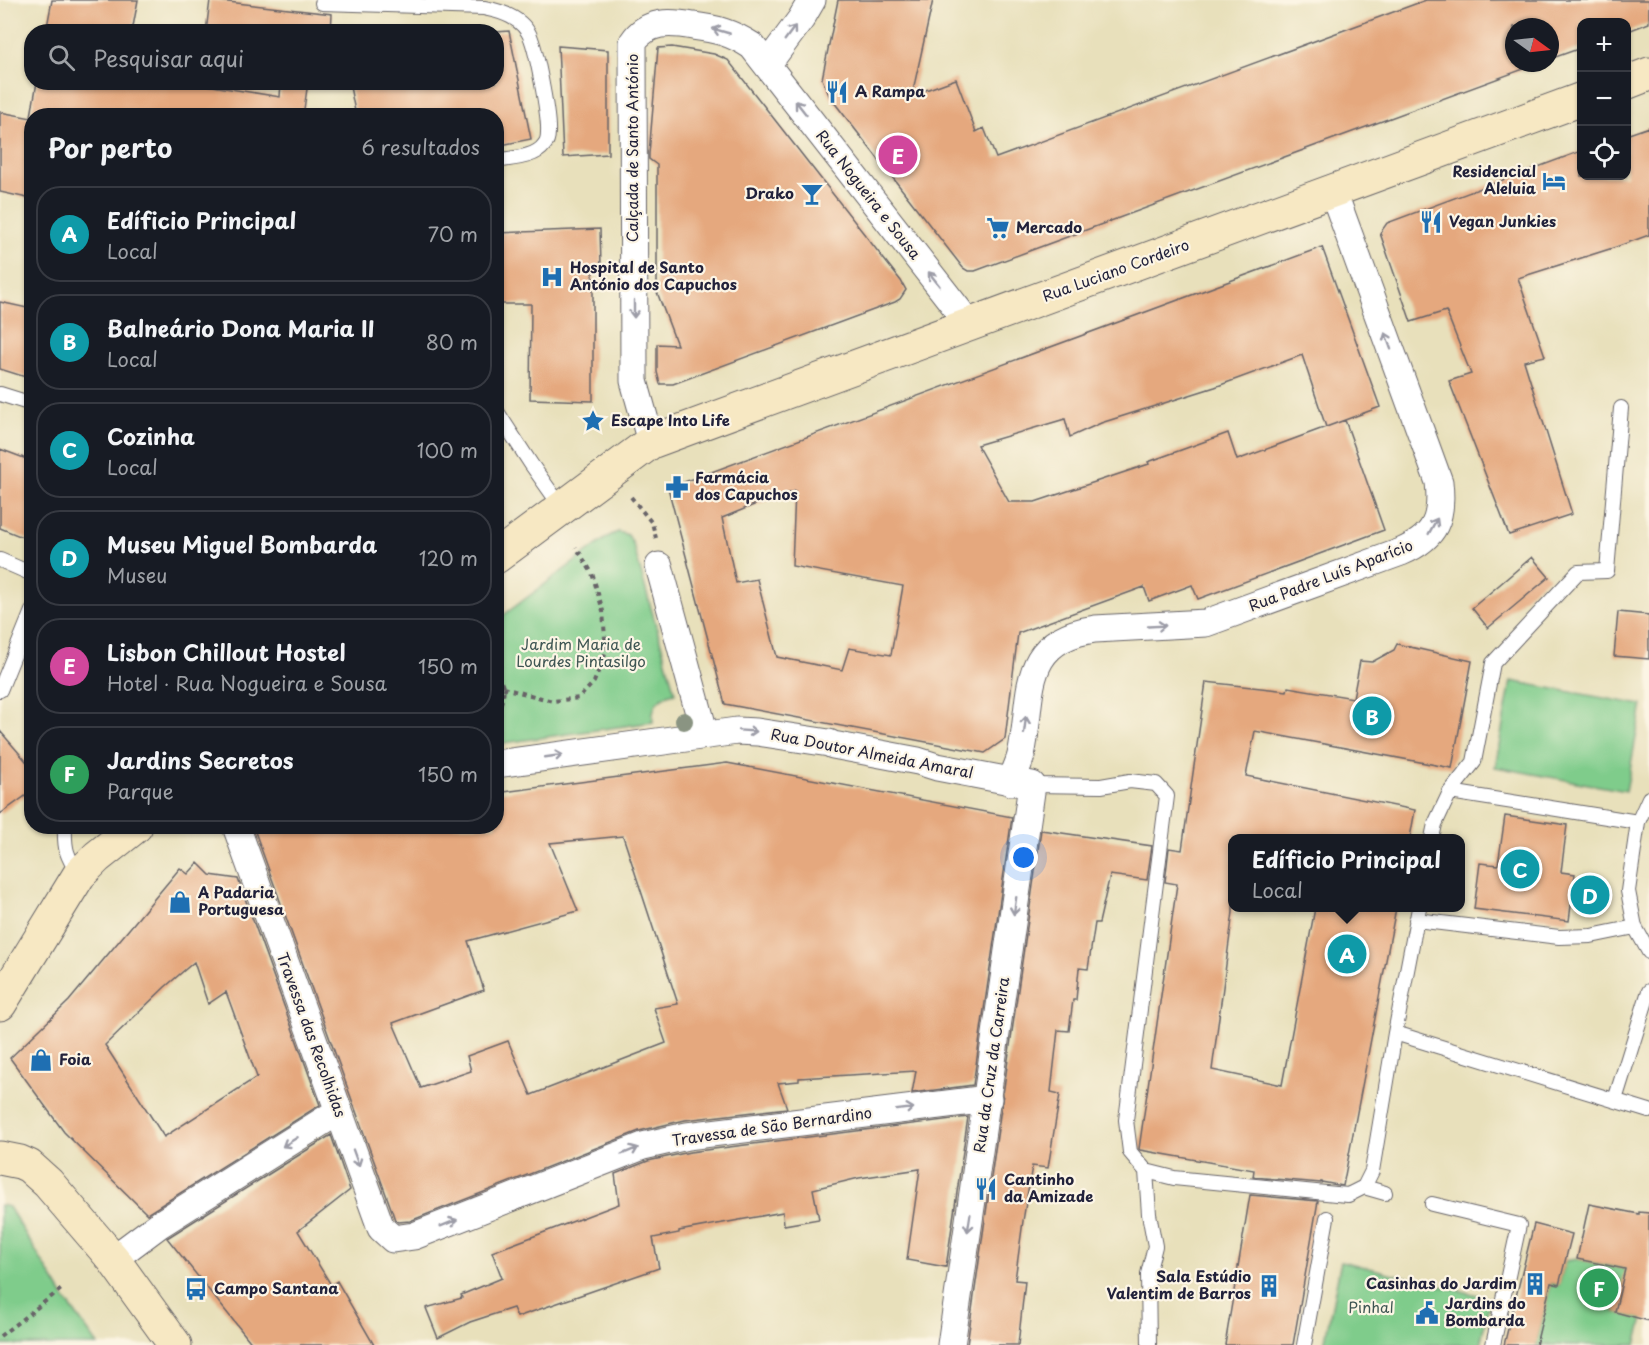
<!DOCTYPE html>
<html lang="pt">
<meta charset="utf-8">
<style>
:root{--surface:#171b24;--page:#20242c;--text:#f1f3f6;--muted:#9ea1a6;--line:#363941;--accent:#0f766e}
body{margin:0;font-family:"Playpen Sans",sans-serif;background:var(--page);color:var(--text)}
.controls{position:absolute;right:18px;top:18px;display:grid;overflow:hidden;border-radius:12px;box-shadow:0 2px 4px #0004}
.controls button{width:54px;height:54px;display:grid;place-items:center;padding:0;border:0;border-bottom:2px solid var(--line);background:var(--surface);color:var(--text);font:30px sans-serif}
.compass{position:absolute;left:1505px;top:18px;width:54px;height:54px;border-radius:50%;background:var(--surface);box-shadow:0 2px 4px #0004;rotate:105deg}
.you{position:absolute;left:1024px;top:858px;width:21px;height:21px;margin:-15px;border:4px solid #fff;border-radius:50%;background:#1a73e8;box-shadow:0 0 0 9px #1a73e833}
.badge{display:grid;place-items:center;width:39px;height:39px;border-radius:50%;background:var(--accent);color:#fff;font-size:20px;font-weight:700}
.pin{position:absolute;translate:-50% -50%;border:3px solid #fff;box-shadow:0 2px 6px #0006}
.popup{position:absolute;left:1228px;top:834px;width:237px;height:78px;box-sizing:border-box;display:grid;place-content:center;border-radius:12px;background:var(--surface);filter:drop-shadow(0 2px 4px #0005);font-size:20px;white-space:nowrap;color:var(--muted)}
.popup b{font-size:22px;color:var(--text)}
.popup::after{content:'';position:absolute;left:50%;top:100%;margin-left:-12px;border:12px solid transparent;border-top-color:var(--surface)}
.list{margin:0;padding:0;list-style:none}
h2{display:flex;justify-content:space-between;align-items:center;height:78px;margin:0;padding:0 24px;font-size:26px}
h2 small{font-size:20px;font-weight:400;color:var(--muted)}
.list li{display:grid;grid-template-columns:39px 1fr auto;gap:18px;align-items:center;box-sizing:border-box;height:96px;margin:0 12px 12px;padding:0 12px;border:2px solid var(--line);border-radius:24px}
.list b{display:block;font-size:22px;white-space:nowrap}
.list p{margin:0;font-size:20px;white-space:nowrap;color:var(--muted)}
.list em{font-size:20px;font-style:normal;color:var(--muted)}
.icon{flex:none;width:33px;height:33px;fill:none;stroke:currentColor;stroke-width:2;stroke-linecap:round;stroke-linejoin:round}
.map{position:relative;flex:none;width:1649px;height:1345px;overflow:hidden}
.search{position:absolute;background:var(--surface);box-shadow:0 2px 4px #0004;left:24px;top:24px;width:480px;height:66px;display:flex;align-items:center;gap:15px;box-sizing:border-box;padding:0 21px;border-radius:24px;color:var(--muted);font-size:22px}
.panel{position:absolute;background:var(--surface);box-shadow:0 2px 4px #0004;left:24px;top:108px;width:480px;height:726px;border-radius:24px}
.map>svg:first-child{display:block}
.green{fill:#7fcc8b;stroke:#507763;stroke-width:1.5}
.building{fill:#e5a87e;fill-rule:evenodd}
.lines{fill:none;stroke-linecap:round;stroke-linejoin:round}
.lane-casing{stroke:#676468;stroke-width:16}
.street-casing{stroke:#676468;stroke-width:29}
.secondary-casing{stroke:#676468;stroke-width:35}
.path{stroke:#676468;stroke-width:4;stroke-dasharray:4.5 4.5;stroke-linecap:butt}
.lane{stroke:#fff;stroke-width:14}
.street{stroke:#fff;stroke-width:27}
.secondary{stroke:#f7e8c3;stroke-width:33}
.tree{fill:#8a9482}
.oneway{stroke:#9c9ca7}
.labels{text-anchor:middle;stroke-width:4.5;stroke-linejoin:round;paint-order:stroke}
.poi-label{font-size:15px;font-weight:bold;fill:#22223b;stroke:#fcf5e5;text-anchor:start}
.street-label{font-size:15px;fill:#22223b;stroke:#fcf5e5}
.park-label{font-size:15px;fill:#3e5553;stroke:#fcf5e5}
</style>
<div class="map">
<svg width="1649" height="1345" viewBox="0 0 1649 1345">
<rect width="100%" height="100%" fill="#fcf5e5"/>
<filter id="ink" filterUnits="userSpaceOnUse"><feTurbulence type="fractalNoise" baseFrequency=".0167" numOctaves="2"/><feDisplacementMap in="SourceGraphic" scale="12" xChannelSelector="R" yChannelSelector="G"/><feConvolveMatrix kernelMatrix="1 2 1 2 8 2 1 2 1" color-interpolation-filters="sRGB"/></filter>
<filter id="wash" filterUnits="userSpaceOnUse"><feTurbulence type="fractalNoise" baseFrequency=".008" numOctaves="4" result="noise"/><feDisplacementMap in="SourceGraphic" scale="24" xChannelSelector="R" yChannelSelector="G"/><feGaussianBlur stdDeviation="1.35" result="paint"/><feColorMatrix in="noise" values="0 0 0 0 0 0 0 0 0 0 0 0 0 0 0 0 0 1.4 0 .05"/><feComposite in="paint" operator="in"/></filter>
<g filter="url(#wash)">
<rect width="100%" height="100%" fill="#e8e0bb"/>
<path class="green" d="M618,532L628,535L633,544L675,693C659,696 651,706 653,722L497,744V620L609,536Z
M1511,681L1642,705L1626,791L1495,767Z
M0,1205L9,1207L65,1299L98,1345H0Z
M1577,1259L1643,1273L1620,1290L1615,1312L1643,1319L1636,1345H1536L1551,1283L1559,1285L1565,1261Z
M1341,1261L1490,1298L1480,1345H1324Z"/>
<g id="blocks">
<path class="building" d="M52,0H138L132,32H46Z
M210,0L332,14L331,32H206Z
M838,0H933L912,95L956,79L976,132L984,128L996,158L1426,0H1649V23L1626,32V22H1581V48L1550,59V27H1514V63H1540L1048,244L975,271H968L963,268L830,97L822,79Z
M509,31L531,139L496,146V116H356L349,82H496V32Z
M558,46L608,50V154L563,157Z
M672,47L714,54L728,60L901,281L906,290L900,299L895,302L673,384H660L657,372V344L677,345L657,292V165L649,159V154L658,48Z
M37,82H188L280,97L281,82H308L303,116H31Z
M0,112L32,118V199L0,192Z
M1649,127V235L1616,247L1518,278L1545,356L1524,361L1572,514L1509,535L1449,381L1471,374L1446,311L1411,322L1380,233L1387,223L1581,151V176H1626V135Z
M600,229L601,266L593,267V401L530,399L531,304H496V233Z
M1322,247L1380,407L1326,427L1302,355L1215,387L1101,423L1070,437L1065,419L977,445L1009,502H1035L1149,464L1148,462L1228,433L1237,460L1345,420L1384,530L1198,599L1192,585L1149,601L1144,587L1018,633L1005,739L985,753L725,704L668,488ZM795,491L792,566L903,586L891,655L849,648L842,670L777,657L757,579L736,583L722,518L754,505Z
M0,302L32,309V379L0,369Z
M0,449L32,461V541L0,528Z
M1532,557L1549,577L1488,628L1472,608Z
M1618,612L1649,615V659L1614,656Z
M1397,644L1472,661L1452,768L1255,731L1246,776L1415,810L1410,838H1233V912L1212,1070L1282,1085L1315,908H1396L1343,1186L1321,1182V1183L1253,1177L1254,1170L1140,1150L1139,1149L1177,884L1165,882L1169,848L1182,850L1206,682L1287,691L1288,687L1353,698L1360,661L1372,662L1394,650Z
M0,731L32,768V791L0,814Z
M727,763L1012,817L973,1085L912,1093L916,1071L799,1078V1081L778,1083L787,1108L685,1120L639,1131L410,1221L398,1222L395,1220L392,1211L253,826H496V793ZM623,836L678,1004L654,1008L666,1043L531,1095L508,1041L467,1056L471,1071L421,1088L393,1023L484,990L468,941L578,911L550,843Z
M1505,816L1567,825L1561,872L1575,874L1569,921L1474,909L1480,863L1498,865Z
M1041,830L1152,846L1147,880L1110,875L1099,923H1095L1088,969L1079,968L1076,1000H1073L1069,1031L1058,1030L1051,1092L1060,1094L1048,1168L1032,1166L1023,1221L1015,1280L1025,1281L1018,1345H967Z
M198,863L210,875L238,879L320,1105L147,1214L64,1132L10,1058L69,1001L180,868L188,874ZM194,962L208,1004L226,992L257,1077L164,1137L105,1045L165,987Z
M968,1117L946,1267L907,1260L920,1169L859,1178L813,1189L819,1219L784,1225L783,1212L679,1231V1233L653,1238L659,1268L517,1317L513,1308L470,1322L438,1338L426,1308L462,1298L461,1295L502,1278L492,1252L619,1204L615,1174L648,1161L690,1152Z
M331,1135L350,1190L298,1231L331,1285L337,1281L374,1345H253L167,1238Z
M1250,1195L1318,1201L1293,1345H1225Z
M1589,1204L1639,1214V1212L1649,1213V1321L1615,1312L1625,1269L1577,1259Z
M1534,1224L1572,1234L1559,1285L1551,1283L1536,1345H1504Z"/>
</g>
</g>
<g filter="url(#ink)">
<use href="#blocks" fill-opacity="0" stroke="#676468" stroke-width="1.5"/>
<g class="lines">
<g class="lane-casing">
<path id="lane" d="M322,3L484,8C501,11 519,17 528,32C536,44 549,117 548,132C548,137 547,142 544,145C535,158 511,158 496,161
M0,394L32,404
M496,410L531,464L562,508
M0,560L32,574
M0,690L32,611
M1032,785L1101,786L1130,781L1156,784L1167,796L1126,1120L1130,1152L1146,1171L1174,1178L1336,1194L1348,1195L1364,1187L1372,1171L1395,1033L1419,908
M1450,792L1638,822L1628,891L1635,927L1649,952
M1638,822L1649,798
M65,826C64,850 67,856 79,875
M1432,838L1435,824L1450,792L1474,762L1493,663L1578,572L1607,571L1621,408
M1416,920L1559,937L1591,936L1635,927
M1395,1033L1649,1111
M1615,1100L1649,991
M1146,1171L1149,1214L1155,1246L1148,1274L1149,1345
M1364,1187L1385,1193
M1432,1204L1519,1225L1493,1345
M1304,1345L1327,1218"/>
</g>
<g class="street-casing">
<path id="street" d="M767,65L801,19L812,0
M651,442L634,381L633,42C647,20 671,22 693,26C717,29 732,33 752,46L970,325
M659,566L705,735
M496,764L737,731L757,732L829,743L833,745L918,761L937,767L1032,785L951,1345
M1011,782C1014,773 1019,764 1021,755C1034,698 1017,640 1095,629L1206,623L1401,552C1436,537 1443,518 1439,482L1333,191
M236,826L381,1228L393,1239L414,1236L643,1146L687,1136L988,1099
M113,1259L160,1224L339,1111"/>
</g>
<g class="secondary-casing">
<path id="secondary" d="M1626,83L1649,74
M496,557L651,442L1582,99
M0,1004L79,875L97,857L136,826
M0,1158L20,1162L29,1166L48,1183L113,1259L175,1345"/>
</g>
<path class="path" d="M631,497L652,523L656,538
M496,675C507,687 505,699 496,711
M503,688L553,701L579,698L594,682L606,652L603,611L592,573L576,547
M0,1336L64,1287"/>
<use href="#lane" class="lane"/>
<use href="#street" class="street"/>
<use href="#secondary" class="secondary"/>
</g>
<circle class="tree" cx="684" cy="721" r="9"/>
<defs><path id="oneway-shaft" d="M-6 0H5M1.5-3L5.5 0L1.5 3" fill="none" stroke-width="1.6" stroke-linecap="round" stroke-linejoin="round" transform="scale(1.5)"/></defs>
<g class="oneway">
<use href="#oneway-shaft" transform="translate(721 31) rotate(-164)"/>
<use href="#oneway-shaft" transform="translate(790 33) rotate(-54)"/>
<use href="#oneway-shaft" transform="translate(801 108) rotate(-128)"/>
<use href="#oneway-shaft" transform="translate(934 279) rotate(-128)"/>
<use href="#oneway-shaft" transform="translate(634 309) rotate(90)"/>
<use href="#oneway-shaft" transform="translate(1388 341) rotate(-110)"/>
<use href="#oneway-shaft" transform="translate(1433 526) rotate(-61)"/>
<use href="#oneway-shaft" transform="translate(1157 626) rotate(-3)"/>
<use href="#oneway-shaft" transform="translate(1025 725) rotate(-83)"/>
<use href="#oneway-shaft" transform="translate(748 731) rotate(4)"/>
<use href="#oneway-shaft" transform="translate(554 756) rotate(-8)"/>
<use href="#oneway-shaft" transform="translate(1015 906) rotate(98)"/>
<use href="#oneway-shaft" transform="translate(905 1109) rotate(-7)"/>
<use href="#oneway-shaft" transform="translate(290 1142) rotate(148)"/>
<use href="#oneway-shaft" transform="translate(630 1151) rotate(-22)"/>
<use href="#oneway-shaft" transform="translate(356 1158) rotate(70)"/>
<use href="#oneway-shaft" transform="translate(449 1223) rotate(-22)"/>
<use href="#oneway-shaft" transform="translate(969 1223) rotate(99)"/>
</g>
</g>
<defs>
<g id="restaurant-bare" transform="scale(1.8)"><path d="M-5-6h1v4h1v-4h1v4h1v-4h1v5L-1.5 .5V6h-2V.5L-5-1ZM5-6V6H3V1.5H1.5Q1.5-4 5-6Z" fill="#1f6fb2" stroke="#fcf5e5" stroke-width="2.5" paint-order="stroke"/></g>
<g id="hotel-bare" transform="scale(1.8)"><path d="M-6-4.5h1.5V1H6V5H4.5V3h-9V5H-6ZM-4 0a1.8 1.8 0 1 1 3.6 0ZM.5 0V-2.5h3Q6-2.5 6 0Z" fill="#1f6fb2" stroke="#fcf5e5" stroke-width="2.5" paint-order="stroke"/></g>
<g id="bar-bare" transform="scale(1.8)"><path d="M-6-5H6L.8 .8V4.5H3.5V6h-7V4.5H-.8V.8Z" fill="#1f6fb2" stroke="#fcf5e5" stroke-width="2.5" paint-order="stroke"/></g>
<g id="supermarket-bare" transform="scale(1.8)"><path d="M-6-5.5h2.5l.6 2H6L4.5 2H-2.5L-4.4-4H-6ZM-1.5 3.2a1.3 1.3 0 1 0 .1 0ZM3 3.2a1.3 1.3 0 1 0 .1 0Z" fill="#1f6fb2" stroke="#fcf5e5" stroke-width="2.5" paint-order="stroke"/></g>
<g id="hospital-bare" transform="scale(1.8)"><path d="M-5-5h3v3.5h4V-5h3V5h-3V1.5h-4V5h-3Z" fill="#1f6fb2" stroke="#fcf5e5" stroke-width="2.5" paint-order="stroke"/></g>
<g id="sight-bare" transform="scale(1.8)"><path d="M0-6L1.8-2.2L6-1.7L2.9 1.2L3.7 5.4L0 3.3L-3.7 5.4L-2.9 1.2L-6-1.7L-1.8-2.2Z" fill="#1f6fb2" stroke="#fcf5e5" stroke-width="2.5" paint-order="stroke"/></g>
<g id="pharmacy-bare" transform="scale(1.8)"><path d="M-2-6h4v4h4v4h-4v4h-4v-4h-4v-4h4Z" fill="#1f6fb2" stroke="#fcf5e5" stroke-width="2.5" paint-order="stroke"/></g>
<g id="shop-bare" transform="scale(1.8)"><path d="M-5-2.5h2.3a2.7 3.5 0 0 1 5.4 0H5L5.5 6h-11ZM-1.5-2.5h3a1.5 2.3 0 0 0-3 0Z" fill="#1f6fb2" stroke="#fcf5e5" stroke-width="2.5" paint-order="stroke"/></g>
<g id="building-bare" transform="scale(1.8)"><path d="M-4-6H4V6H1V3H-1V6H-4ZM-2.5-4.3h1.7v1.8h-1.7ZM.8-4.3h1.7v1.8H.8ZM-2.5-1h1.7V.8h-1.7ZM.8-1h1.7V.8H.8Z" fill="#1f6fb2" stroke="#fcf5e5" stroke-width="2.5" paint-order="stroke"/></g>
<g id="bus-bare" transform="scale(1.8)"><path d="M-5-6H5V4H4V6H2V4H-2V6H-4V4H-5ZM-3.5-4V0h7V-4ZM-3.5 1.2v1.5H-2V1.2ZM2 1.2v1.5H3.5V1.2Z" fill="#1f6fb2" stroke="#fcf5e5" stroke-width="2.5" paint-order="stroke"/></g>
<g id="civic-bare" transform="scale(1.8)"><path d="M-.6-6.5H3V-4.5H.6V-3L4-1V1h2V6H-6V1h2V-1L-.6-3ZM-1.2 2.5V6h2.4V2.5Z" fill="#1f6fb2" stroke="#fcf5e5" stroke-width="2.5" paint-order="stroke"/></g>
</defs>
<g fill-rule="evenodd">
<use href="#restaurant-bare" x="837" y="92"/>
<use href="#hotel-bare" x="1554" y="181"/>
<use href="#bar-bare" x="812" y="194"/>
<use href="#restaurant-bare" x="1431" y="222"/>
<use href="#supermarket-bare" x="998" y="228"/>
<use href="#hospital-bare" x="552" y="277"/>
<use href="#sight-bare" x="593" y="421"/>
<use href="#pharmacy-bare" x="677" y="487"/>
<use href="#shop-bare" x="180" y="902"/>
<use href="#shop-bare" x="41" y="1060"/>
<use href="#restaurant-bare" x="986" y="1189"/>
<use href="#building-bare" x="1535" y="1284"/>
<use href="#building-bare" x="1269" y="1286"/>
<use href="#bus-bare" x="196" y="1289"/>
<use href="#civic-bare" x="1427" y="1313"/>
</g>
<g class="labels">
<g class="poi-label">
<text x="855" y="97">A Rampa</text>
<text x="1536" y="177" text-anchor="end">Residencial<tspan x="1536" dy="17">Aleluia</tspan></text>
<text x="794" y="199" text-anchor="end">Drako</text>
<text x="1449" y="227">Vegan Junkies</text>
<text x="1016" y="233">Mercado</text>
<text x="570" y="273">Hospital de Santo<tspan x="570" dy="17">António dos Capuchos</tspan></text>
<text x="611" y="426">Escape Into Life</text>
<text x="695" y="483">Farmácia<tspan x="695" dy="17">dos Capuchos</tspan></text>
<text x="198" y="898">A Padaria<tspan x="198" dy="17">Portuguesa</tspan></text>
<text x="59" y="1065">Foia</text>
<text x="1004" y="1185">Cantinho<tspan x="1004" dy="17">da Amizade</tspan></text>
<text x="1251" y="1282" text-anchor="end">Sala Estúdio<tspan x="1251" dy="17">Valentim de Barros</tspan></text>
<text x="1517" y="1289" text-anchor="end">Casinhas do Jardim</text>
<text x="214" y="1294">Campo Santana</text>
<text x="1445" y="1309">Jardins do<tspan x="1445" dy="17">Bombarda</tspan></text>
</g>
<g class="street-label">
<text transform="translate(633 148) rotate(-90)" y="5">Calçada de Santo António</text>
<text transform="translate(868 195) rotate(52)" y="5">Rua Nogueira e Sousa</text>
<text transform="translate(1116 271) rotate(-20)" y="5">Rua Luciano Cordeiro</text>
<text transform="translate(1331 576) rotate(-21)" y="5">Rua Padre Luís Aparício</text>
<text transform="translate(872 754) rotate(11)" y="5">Rua Doutor Almeida Amaral</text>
<text transform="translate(311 1035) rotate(70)" y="5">Travessa das Recolhidas</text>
<text transform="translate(992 1065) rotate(-82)" y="5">Rua da Cruz da Carreira</text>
<text transform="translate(772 1127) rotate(-8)" y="5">Travessa de São Bernardino</text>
</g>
<g class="park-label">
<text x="581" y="650">Jardim Maria de<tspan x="581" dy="17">Lourdes Pintasilgo</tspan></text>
<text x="1371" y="1313">Pinhal</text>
</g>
</g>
</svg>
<div class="controls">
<button>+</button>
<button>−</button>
<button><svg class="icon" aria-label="locate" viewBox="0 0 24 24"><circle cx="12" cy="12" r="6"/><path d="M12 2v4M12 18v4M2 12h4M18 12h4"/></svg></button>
</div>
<svg class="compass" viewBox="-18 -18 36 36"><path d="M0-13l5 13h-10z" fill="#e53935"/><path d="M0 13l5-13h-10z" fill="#9ea1a6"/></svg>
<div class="you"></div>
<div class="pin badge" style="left:1347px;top:954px;background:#0f9aa8">A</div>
<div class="popup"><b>Edíficio Principal</b>Local</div>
<div class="pin badge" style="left:1372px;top:716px;background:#0f9aa8">B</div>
<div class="pin badge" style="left:1520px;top:869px;background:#0f9aa8">C</div>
<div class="pin badge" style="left:1590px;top:895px;background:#0f9aa8">D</div>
<div class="pin badge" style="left:898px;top:155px;background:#d1479c">E</div>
<div class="pin badge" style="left:1599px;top:1288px;background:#2e9e5b">F</div>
<div class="search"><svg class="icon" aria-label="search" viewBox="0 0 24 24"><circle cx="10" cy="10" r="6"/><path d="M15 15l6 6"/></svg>Pesquisar aqui</div>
<section class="panel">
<h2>Por perto<small>6 resultados</small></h2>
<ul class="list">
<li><span class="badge" style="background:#0f9aa8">A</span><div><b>Edíficio Principal</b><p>Local</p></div><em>70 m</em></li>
<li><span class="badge" style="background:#0f9aa8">B</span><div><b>Balneário Dona Maria II</b><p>Local</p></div><em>80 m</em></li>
<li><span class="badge" style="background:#0f9aa8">C</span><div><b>Cozinha</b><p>Local</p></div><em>100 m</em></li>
<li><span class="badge" style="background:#0f9aa8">D</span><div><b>Museu Miguel Bombarda</b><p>Museu</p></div><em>120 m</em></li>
<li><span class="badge" style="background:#d1479c">E</span><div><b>Lisbon Chillout Hostel</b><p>Hotel · Rua Nogueira e Sousa</p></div><em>150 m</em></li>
<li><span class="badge" style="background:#2e9e5b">F</span><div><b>Jardins Secretos</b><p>Parque</p></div><em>150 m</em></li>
</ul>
</section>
</div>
